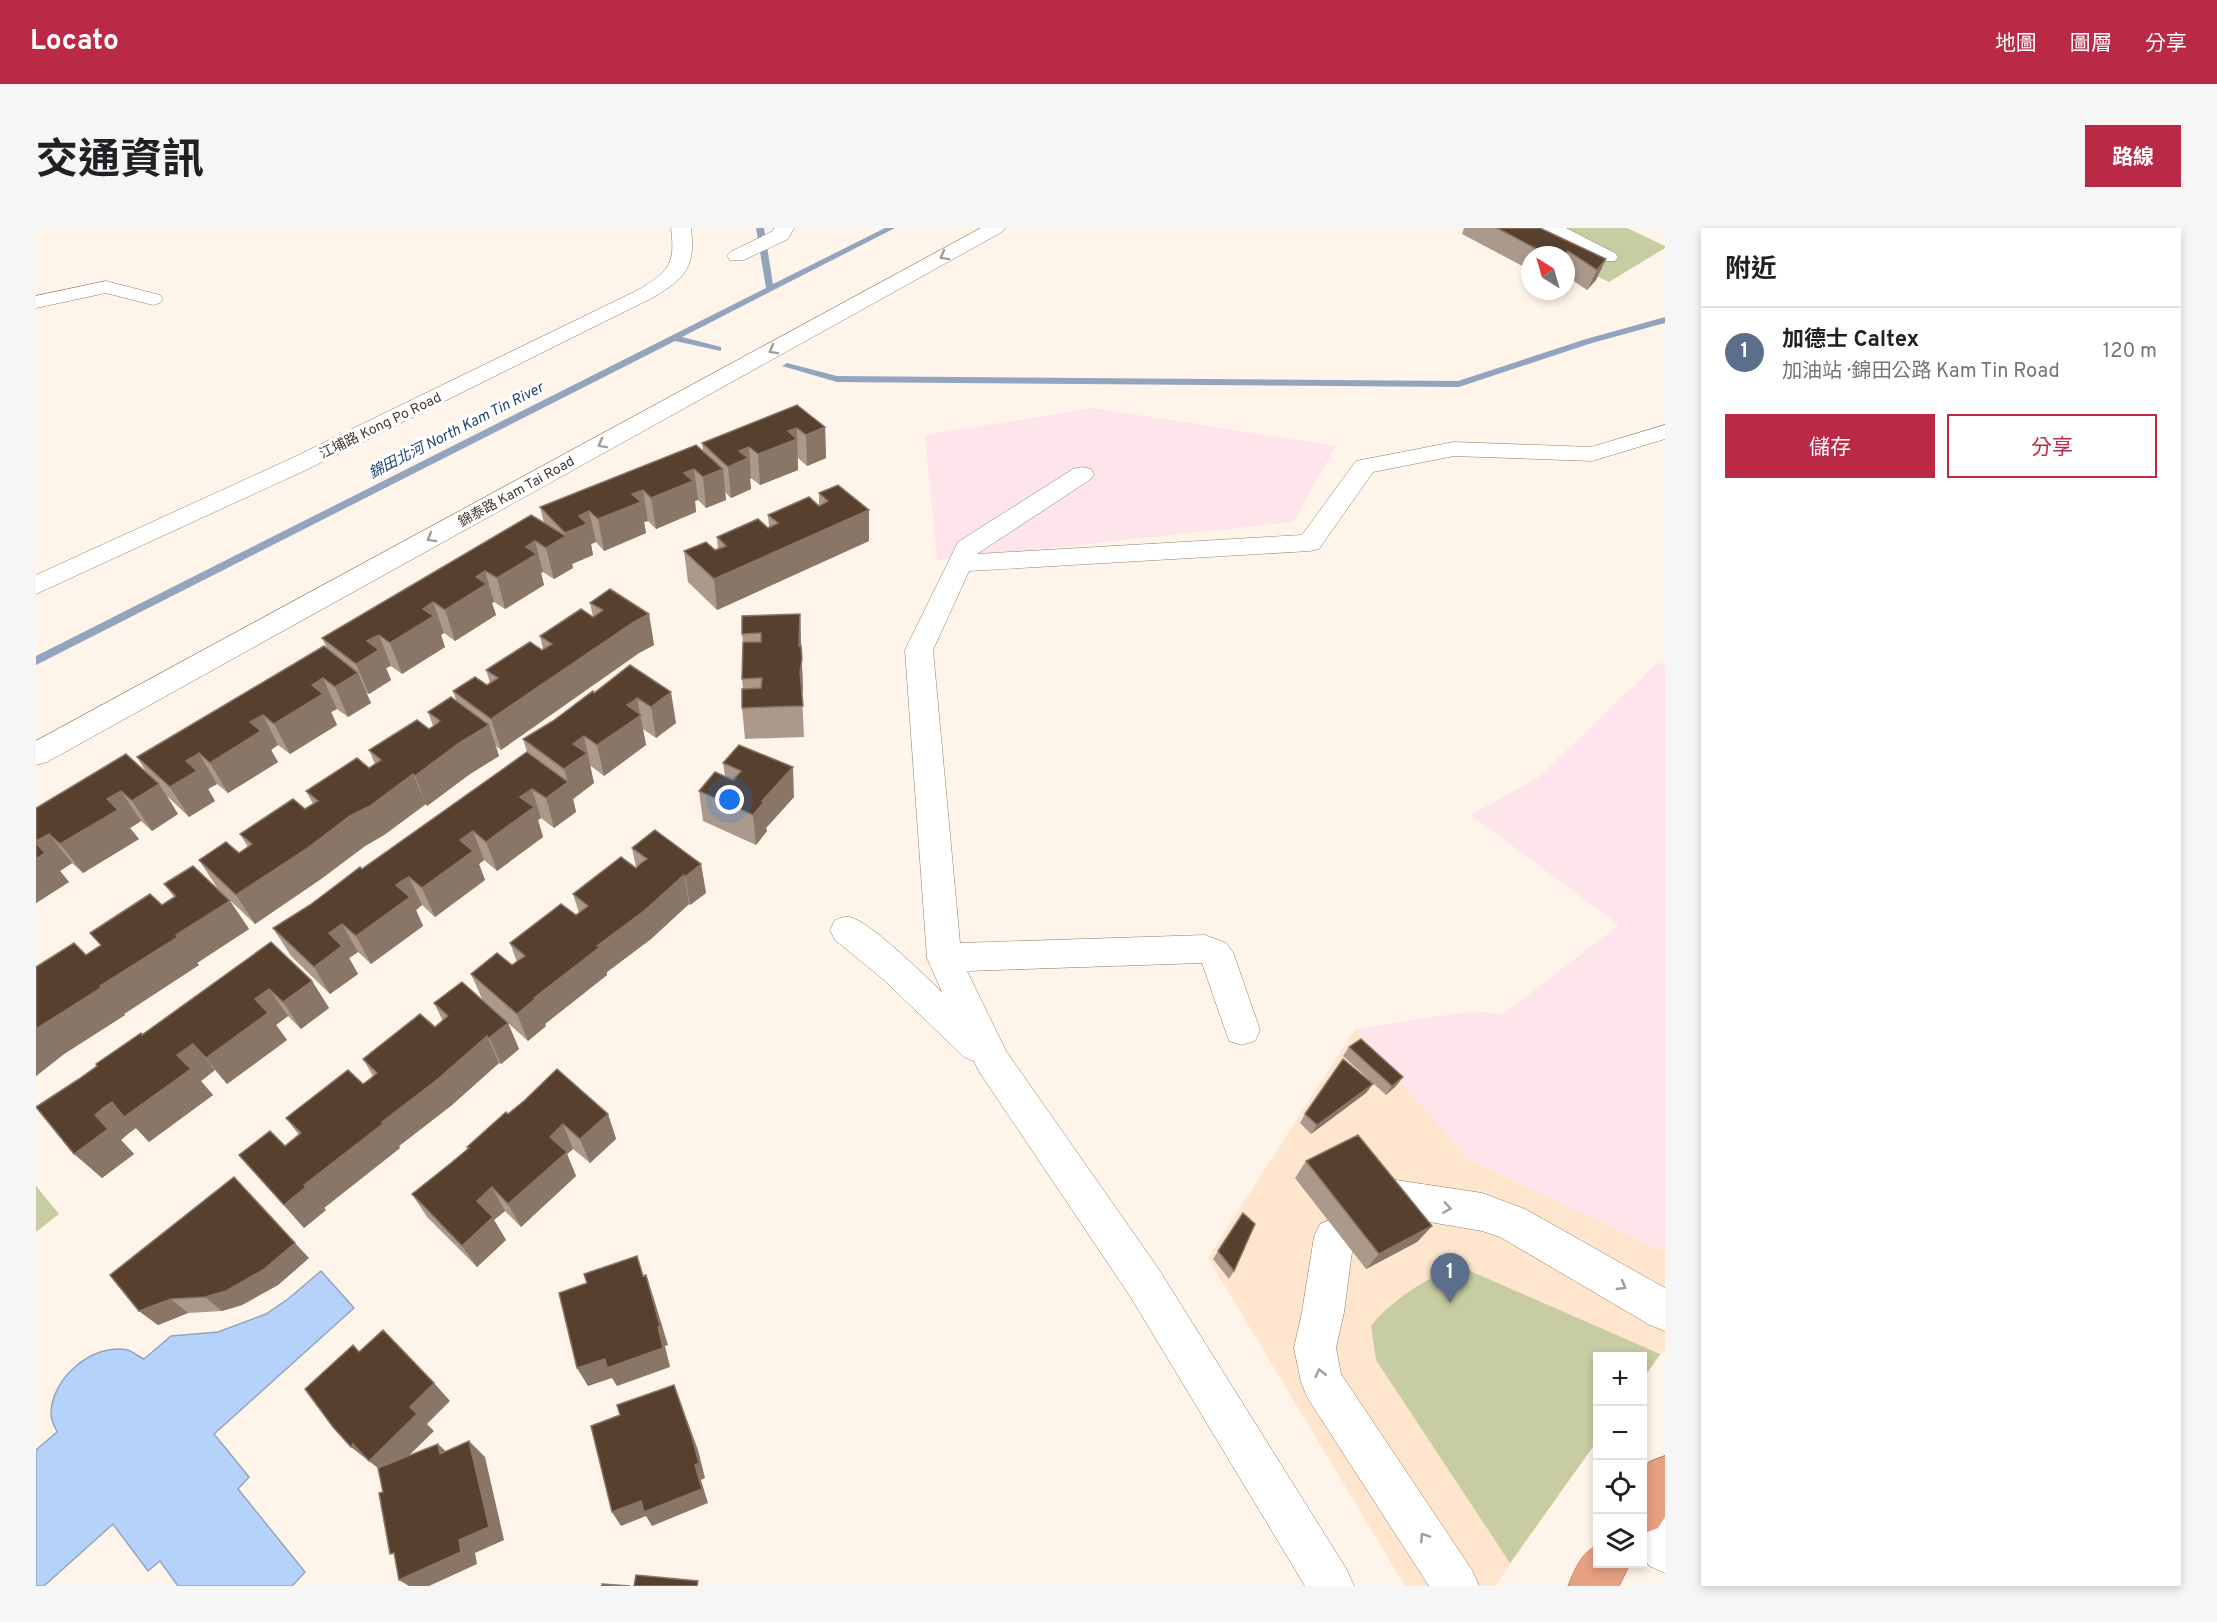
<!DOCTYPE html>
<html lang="zh-TW">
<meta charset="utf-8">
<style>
:root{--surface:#fff;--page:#f6f6f6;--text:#202124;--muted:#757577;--line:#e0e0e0;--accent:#ba2945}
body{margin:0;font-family:Overpass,"Noto Sans TC",sans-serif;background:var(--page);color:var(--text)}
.controls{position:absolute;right:18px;bottom:18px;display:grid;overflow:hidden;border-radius:0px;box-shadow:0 3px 9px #0003}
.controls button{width:54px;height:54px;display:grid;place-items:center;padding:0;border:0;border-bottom:2px solid var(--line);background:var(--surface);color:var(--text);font:30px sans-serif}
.compass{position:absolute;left:1485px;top:18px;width:54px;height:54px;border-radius:50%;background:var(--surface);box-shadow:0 3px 9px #0003;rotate:323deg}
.you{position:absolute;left:694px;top:572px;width:21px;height:21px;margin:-15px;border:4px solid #fff;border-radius:50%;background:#1a73e8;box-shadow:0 0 0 9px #1a73e833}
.badge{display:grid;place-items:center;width:39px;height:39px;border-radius:50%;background:var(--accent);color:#fff;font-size:20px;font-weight:700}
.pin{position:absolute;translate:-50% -50px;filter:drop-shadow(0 2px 3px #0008)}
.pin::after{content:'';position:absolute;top:32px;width:21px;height:18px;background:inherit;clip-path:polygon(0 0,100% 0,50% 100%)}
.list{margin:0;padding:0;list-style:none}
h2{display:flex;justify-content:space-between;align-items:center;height:78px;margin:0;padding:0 24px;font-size:26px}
h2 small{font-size:20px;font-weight:400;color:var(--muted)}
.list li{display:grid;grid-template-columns:39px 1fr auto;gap:18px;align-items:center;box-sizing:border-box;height:90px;padding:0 24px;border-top:2px solid var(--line)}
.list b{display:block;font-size:22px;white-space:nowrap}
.list p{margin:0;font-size:20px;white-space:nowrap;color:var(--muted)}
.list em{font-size:20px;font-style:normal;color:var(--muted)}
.actions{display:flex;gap:12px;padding:18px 24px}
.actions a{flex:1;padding:14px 0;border:2px solid var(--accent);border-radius:0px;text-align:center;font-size:21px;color:var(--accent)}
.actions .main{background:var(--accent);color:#fff}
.icon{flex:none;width:33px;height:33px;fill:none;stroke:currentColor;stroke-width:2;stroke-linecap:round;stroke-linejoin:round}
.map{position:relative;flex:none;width:1629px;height:1358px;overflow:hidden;border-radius:0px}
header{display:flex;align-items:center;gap:36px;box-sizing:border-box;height:84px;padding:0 30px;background:var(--accent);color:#fff}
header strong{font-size:28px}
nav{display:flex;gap:33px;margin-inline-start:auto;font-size:21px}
.intro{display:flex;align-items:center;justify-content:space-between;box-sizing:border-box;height:144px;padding:0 36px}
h1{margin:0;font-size:42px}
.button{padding:15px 27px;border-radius:0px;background:var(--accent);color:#fff;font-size:21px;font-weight:700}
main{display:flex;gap:36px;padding:0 36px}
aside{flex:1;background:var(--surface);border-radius:0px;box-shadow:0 3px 9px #0003}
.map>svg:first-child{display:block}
.built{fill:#fee5cd}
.industrial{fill:#fee4eb}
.green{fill:#c8cca2}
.water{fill:#b5d2fb;stroke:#93a5be;stroke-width:1.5}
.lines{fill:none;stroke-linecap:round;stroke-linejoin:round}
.stream{fill:#93a5be;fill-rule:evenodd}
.minor-casing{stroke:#947e67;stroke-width:1}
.major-casing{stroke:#a3532f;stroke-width:1}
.minor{fill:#fff;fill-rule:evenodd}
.major{fill:#e6a082;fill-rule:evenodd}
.wall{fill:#ab9a8c}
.shaded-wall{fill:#8a7667}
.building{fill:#58402f;stroke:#8a7667;stroke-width:1.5}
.oneway{stroke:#a29d98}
.labels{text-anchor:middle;stroke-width:6;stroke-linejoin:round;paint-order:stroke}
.far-street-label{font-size:14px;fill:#453b31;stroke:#fff}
.far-water-label{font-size:15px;font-style:italic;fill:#1f4375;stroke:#fff}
</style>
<header>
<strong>Locato</strong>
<nav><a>地圖</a><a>圖層</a><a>分享</a></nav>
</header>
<div class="intro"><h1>交通資訊</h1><a class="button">路線</a></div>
<main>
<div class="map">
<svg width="1629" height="1358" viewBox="0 0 1629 1358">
<rect width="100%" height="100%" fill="#fef4ea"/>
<path class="built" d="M1319,801L1432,931L1629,1024V1121L1607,1151L1606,1128H1562L1561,1213L1459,1358H1369L1172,1030Z"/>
<path class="industrial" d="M1057,180L1300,218L1257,294L901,332L889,207Z
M1622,434L1629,439V1024L1432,931L1319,801L1436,783L1467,786L1583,697L1435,587L1503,549Z"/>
<path class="green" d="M1458,0H1591L1629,18V20L1573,54L1530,34V27Z
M0,958L23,986L0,1004Z
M1425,1039L1624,1126L1607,1151L1606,1128H1562L1561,1213L1474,1335L1340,1132L1335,1098C1352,1075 1397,1044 1425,1039Z"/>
<path class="water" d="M285,1043L318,1080L178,1206L213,1249L202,1261L269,1344L256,1358H142L124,1333L112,1343L77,1296L8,1358H0V1222L21,1204C19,1199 15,1192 15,1187C14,1151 57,1114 92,1122C97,1124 103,1129 108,1131L135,1108L182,1104L230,1086L252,1071Z"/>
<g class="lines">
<path class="stream" d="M720,0H728L737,56L849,0H859L646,109L685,119V123L639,113L0,437V428L730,60Z
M1629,89V95L1556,115L1423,159L801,154L746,138L751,135L801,148L1422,153L1550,111Z"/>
<g class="minor-casing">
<path id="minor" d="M635,0H655C660,39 649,51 616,70L270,242L0,366V347L252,232L602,62C632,44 640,37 635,0Z
M738,0H758L752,11L708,32H694L691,28L694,24L737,3Z
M945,0H969L966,4L11,534L0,537V513Z
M1505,0H1530L1579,25L1582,29L1579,33H1565L1508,4Z
M70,53L124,67L127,71L124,75L117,77L70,65L0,80V68Z
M1629,197V211L1556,233L1418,228L1337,244L1283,321L1274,323L933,343L897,422L924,715L1169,707L1190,715L1197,724L1224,802L1219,813L1206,817L1193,813L1166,735L931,743L970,823L1122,1040L1311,1342L1318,1358H1269L1094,1068L944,845L938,833L928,829L848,752L799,712L794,702L799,692C804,691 808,688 813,689C833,692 889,748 906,764L891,730L869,422L922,314L1037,241L1046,239L1055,241L1058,246L1055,251L941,326L1266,307L1320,233L1418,214L1555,219Z
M1353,951L1446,965L1489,981L1629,1060V1103L1614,1097L1464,1009L1446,1003L1353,987L1339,982L1334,969L1339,956Z
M1298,990L1312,996L1318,1009L1308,1084L1300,1120L1305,1146L1436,1342L1443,1358H1393L1271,1169L1265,1154L1258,1120L1266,1084L1278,1009L1284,996Z
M1609,1257L1625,1264L1629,1272V1345L1613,1338L1606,1325V1259Z"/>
</g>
<g class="major-casing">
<path id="major" d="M1629,1228V1289L1622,1300L1606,1306V1244L1613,1234Z
M1562,1317V1336H1594L1583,1358H1532C1538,1343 1546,1323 1562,1317Z"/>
</g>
<use href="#minor" class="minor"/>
<use href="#major" class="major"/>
</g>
<path class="wall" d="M1428,0H1504L1570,31L1560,52L1551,62L1530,48V27H1494V42L1426,6Z
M761,177L789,199L790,230L771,238L762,230V242L724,257L715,250L714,251L715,261L695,270L689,264L690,272L670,280L662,272L659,273L660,284L620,301L612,293L608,294L610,305L568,323L560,314L555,316L557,327L536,336L537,340L518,351L507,344L505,345L508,357L469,381L458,374L456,375L460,387L419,413L408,405L405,407L409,419L366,446L355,438L350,440L355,452L333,466L330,465L335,475L312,489L301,481L295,484L301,497L254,526L242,517L235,522L242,534L192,565L181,556L172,561L179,573L153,589L131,568L142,586L116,603L105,593L99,597L94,600L103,611L47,645L36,635L24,643L33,654L0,675V580L112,547L101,529L291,420L286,410L508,295L504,279L667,223L666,215Z
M802,257L833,313L681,382L652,354L648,323L679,322L682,321L681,309L732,300L733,299L732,287L783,277V265Z
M554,375L613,386L618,417L603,425L465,522L460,518L463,528L434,546L391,578L390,576L348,607L329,618L285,651L219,696L182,661L163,632L203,625L212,619L204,606L269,581L277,576L270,563L333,540L339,536L333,522L393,501L397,498L392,484L420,472L417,463L451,457L454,455L450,442L507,421L504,408L557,389Z
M764,386L767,461L766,468L768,509L709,511L706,480L707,461L706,451L707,414L706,406Z
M594,437L640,495L620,510L607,501L610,517L568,548L555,538L554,539L558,555L537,571L540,584L518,600L505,590L502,592L507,609L461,643L448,632L443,636L449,652L399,689L386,677L380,682L387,698L335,736L322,724L313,730L322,746L294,766L255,728L237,700L274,677L491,524L487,511L517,493L558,465Z
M703,517L758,569L730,600L731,603L720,617L667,593L663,563L689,548L687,535Z
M596,620L665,636L670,665L654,677L653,676L615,711L571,744V747L509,796L510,798L492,813L472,795L483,821L465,836L463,835L416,877L363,918L364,920L288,980L290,982L268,1000L203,927L249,918L263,907L250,890L327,856L337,848L327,831L399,799L407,793L398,775L447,773L435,746L476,737L481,734L474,715L540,687L543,685L537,666L600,639Z
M128,656L194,673L213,701L161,735L163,737L88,786L89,787L28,826L0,848V739L50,727L65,717L54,705L126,677L138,669Z
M235,714L276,753L293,780L265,801L252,788L240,797L251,812L191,856L179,842L165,853L177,867L113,914L100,900L93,905L85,912L98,926L66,950L43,851Z
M1313,819L1367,849L1360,858L1350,867L1307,828Z
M1337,856L1330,865L1275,906L1264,895L1269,886Z
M472,886H572L580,911L554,935L537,921L531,926L540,948L485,999L469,983L458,992L470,1012L441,1039L391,989L376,966L415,935L432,921L431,919Z
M1270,933L1396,998L1381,1014L1330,1041L1259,950Z
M1207,985L1198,1043L1193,1051L1177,1031Z
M273,1030L242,1057L206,1077L186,1083L152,1085L122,1097L103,1083L74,1047Z"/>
<path class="shaded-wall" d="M1570,31L1560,52L1551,62L1561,42Z
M789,199L790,230L771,238L770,207Z
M761,200L762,242L724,257L722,226L752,203Z
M713,219L715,250L714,251L715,261L695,270L692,239L703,223Z
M658,241L662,272L659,273L660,284L620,301L615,270L648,245Z
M687,241L690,272L670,280L667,249Z
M607,262L612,293L608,294L610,305L568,323L562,291L596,266Z
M833,282V313L681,382L678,351Z
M553,283L560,314L555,316L557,327L536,336L529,305L543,288Z
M530,308L537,340L518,351L510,320Z
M499,313L507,344L505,345L508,357L469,381L461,350L490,319Z
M449,343L458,374L456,375L460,387L419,413L409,382L440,349Z
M397,374L408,405L405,407L409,419L366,446L354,415L387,381Z
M613,386L618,417L603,425L465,522L455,491L598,394Z
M764,386L765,417V437V418L767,461L765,474L763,418Z
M343,407L355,438L350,440L355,452L333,466L320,436L331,413Z
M322,445L335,475L312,489L299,459Z
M287,450L301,481L295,484L301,497L254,526L238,496L276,457Z
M635,464L640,495L620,510L615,479Z
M601,470L610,517L568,548L561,517L591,477Z
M227,487L242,517L235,522L242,534L192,565L174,535L214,494Z
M453,497L463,528L434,546L391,578L379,548L423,515Z
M548,508L558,555L537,571L540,584L518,600L510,570L532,555L528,541L537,516Z
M163,525L181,556L172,561L179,573L153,589L134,559L150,533Z
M757,539L758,569L730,600L731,603L720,617L717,587L726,573Z
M377,546L390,576L348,607L329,618L285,651L219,696L200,667Z
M123,556L142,586L116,603L96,573Z
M496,561L505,590L502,592L507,609L461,643L450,614L484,569Z
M85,563L105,593L94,600L103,611L47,645L24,616L71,571Z
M437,603L448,632L443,636L449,652L399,689L386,660L424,612Z
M13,606L36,635L24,643L33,654L0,675V613Z
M665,636L670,665L654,677L649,649Z
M648,647L653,676L615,711L571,744V747L509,796L510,798L492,813L481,786L498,770Z
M373,649L386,677L380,682L387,698L335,736L320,708L360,657Z
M194,673L213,701L161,735L163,737L88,786L89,787L28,826L0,848V801L140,707Z
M306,696L322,724L313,730L322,746L294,766L278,739L293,705Z
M276,753L293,780L265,801L247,774Z
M233,761L252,788L240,797L251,812L191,856L170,830L219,771Z
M472,795L483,821L465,836L453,810Z
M451,808L463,835L416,877L363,918L364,920L288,980L290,982L268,1000L248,977L268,957Z
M157,816L179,842L165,853L177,867L113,914L100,900L93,905L85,912L98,926L66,950L38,926L59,887Z
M1367,849L1360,858L1350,867L1356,858Z
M1337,856L1330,865L1275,906L1281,897Z
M572,886L580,911L554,935L544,911Z
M527,896L537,921L531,926L540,948L485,999L472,976L514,909Z
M456,959L469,983L458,992L470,1012L441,1039L426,1018L441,973Z
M1396,998L1381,1014L1330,1041L1343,1026Z
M259,1015L273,1030L242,1057L206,1077L186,1083L169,1069Z
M610,1047L617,1068L632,1117L629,1118L634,1139L581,1158L576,1150L552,1158L541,1140Z
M135,1071L152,1085L122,1097L103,1083Z
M398,1155L414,1173L391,1196L398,1203L352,1248L315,1219L317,1216L374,1179Z
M638,1157L662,1222L669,1250L665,1252L672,1275L616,1298L610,1288L585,1298L576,1284Z
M433,1213L449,1229L468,1312L439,1325L441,1336L393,1358H373L363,1352L423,1312Z
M402,1216L419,1232L404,1226Z"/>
<path class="building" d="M1461,0H1504L1570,31L1561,42L1532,23L1528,27H1512Z
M761,177L789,199L770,207L761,200L752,203L761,211L722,226L713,219L703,223L712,230L692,239L666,215Z
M660,217L687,241L667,249L658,241L648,245L657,253L615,270L607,262L596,266L605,274L562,291L553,283L543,288L551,296L529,305L504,279Z
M802,257L833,282L678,351L648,323L670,314L679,322L685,320L690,318L681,309L722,291L732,300L742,295L732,287L773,269L783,278L792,273L783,265Z
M495,287L530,308L510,320L499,313L494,316L490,319L501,326L461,350L449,343L440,349L451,356L409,382L397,374L387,381L398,388L354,415L343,407L331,413L343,422L320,436L286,410Z
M574,361L613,386L598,394L455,491L417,463L439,449L451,457L462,450L450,442L494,414L506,422L516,416L504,408L545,381L557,389L567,382L554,375Z
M764,386L763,418H765L766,431L764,444L767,478L706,480V461L725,460L726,450L706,451L707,414H725V405L706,406V388Z
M288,418L322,445L299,459L287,450L276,457L287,466L238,496L227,487L214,494L225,503L174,535L163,525L157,529L150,533L161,543L134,559L101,529Z
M594,437L635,464L615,479L601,470L596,474L591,477L605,487L561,517L548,508L537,516L551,525L528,541L487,511L517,493L557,463L558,465Z
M415,469L453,497L423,515L379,548L377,546L334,578L314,588L269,622L200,667L163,632L190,614L203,625L216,616L204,606L257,571L269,581L282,573L270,563L321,530L333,540L345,532L333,522L381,492L393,501L399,497L404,493L392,484Z
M703,517L757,539L726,573L728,574L717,587L663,563L679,544L697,552L705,543L687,535Z
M491,524L532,554L510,570L496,561L484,569L498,579L450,614L437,603L424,612L437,623L386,660L373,649L366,653L360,657L374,669L320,708L306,696L293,705L306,718L278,739L237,700L274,677L307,652L324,639L326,641Z
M90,526L123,556L96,573L85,563L71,571L82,582L24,616L13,606L0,613V580Z
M619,602L665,636L649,649L648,647L608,683L561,718L564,719L498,770L499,771L481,786L435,746L461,725L476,737L483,732L489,728L474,715L525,676L540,687L552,678L537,666L585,629L600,640L605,635L611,631L596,620Z
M0,615L9,625L0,631Z
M157,638L194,673L140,707L142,709L64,758L65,760L0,801V739L38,715L50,727L65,717L54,705L114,666L126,677L140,668L128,656Z
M235,714L276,753L247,774L233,761L219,771L232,785L170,830L157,816L141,827L155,841L88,889L76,874L67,880L59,887L72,901L38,926L0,879L43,851L61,838L60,836L105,805L106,807Z
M426,754L472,795L453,810L451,808L402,851L346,894L348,895L268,957L270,959L248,977L203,927L234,903L249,918L265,905L250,890L312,842L327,856L334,851L341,845L327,831L384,786L399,799L412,788L398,775Z
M1325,811L1367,849L1356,858L1313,819Z
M1307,831L1337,856L1281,897L1269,886Z
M521,841L572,886L544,911L527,896L514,909L531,924L472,976L456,959L441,973L457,989L426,1018L376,966L415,935L433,920L431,919L470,884L472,886L488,873Z
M1322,907L1396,998L1343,1026L1270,933Z
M198,949L259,1015L227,1042L190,1063L169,1069L135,1071L103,1083L74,1047Z
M1207,985L1219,996L1198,1043L1182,1023Z
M601,1028L607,1048L610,1047L624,1098L622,1099L627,1120L571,1140L569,1131L541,1140L523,1065L551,1055L548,1046Z
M347,1102L398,1155L374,1179L381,1186L333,1233L317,1216L315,1219L297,1199L269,1161L317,1117L323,1124Z
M638,1157L655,1206L663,1235L659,1237L666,1261L608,1284L605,1273L576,1284L555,1198L584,1187L581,1177Z
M433,1213L453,1299L423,1312L425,1324L363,1352L358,1325L354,1326L343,1265L347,1264L342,1240L402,1216L404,1226Z
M600,1347L662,1353L661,1358H598Z
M566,1356L594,1358H566Z"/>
<defs><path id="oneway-chevron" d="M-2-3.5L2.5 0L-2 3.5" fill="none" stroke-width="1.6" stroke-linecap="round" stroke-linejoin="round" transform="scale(1.5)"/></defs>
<g class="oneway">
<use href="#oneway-chevron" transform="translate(908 28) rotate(151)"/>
<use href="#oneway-chevron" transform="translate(737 122) rotate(151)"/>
<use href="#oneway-chevron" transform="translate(566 216) rotate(151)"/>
<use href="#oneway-chevron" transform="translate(395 310) rotate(151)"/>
<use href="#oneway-chevron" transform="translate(1411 980) rotate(8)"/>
<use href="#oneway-chevron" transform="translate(1586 1058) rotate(30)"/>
<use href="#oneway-chevron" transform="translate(1284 1145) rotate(-103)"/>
<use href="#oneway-chevron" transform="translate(1388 1309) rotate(-123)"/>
</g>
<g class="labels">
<g class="far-street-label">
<text transform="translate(344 197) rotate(-26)" y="5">江埔路 Kong Po Road</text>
<text transform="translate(480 263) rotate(-29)" y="5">錦泰路 Kam Tai Road</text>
</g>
<g class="far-water-label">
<text transform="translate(420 202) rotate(-27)" y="5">錦田北河 North Kam Tin River</text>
</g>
</g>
</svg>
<div class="controls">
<button>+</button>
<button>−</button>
<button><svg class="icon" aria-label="locate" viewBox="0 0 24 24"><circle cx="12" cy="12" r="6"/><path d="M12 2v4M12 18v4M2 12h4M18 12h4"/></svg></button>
<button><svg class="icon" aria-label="layers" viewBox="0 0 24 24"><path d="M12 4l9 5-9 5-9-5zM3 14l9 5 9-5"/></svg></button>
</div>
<svg class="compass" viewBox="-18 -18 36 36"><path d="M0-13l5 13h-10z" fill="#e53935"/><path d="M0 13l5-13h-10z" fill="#757577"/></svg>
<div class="you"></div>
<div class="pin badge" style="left:1414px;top:1075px;background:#5c6f8a">1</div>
</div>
<aside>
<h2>附近<small></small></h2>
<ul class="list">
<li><span class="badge" style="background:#5c6f8a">1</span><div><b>加德士 Caltex</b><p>加油站 · 錦田公路 Kam Tin Road</p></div><em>120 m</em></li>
</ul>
<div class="actions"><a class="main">儲存</a><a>分享</a></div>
</aside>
</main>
